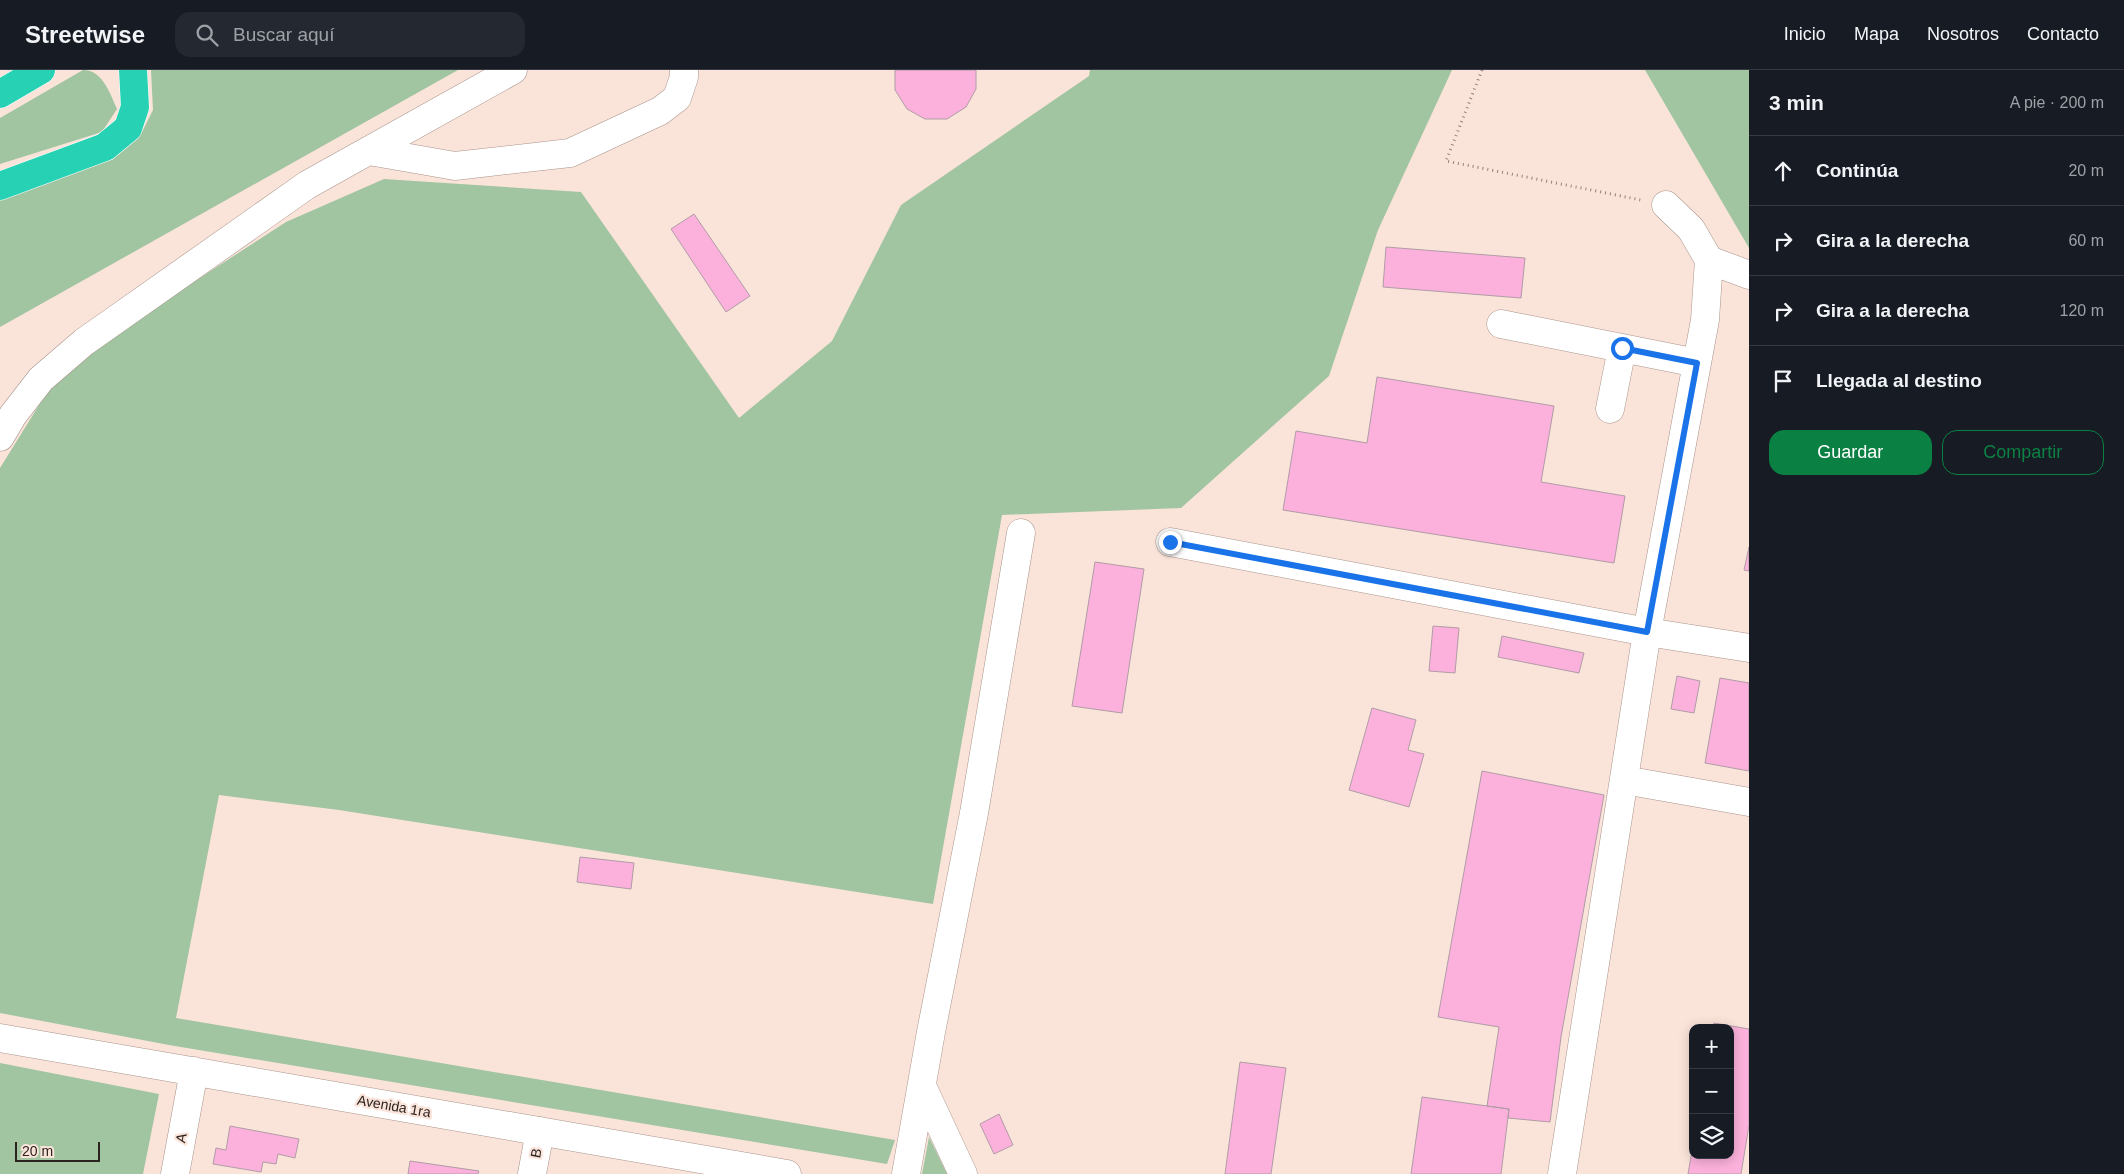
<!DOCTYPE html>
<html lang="es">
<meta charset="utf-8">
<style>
:root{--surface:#171b24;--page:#242831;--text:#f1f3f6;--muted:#9ea1a6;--line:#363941;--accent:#0b8043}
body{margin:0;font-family:Arial,sans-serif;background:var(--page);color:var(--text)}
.controls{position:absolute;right:15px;bottom:15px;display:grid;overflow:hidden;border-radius:10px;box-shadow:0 2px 12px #0003}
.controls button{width:45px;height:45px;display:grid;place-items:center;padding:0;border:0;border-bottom:1px solid var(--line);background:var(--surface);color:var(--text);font:25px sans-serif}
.scale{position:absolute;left:15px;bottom:12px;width:85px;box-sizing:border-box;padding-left:5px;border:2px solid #2c2320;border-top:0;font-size:14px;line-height:18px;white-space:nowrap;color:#2c2320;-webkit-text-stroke:4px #fae4da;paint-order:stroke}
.stop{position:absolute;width:15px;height:15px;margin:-11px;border:4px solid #1a73e8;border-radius:50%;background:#fff}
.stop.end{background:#1a73e8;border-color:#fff;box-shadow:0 1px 5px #0008}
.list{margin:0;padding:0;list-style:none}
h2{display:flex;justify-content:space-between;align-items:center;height:65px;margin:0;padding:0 20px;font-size:21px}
h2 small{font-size:16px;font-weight:400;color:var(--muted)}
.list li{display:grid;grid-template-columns:32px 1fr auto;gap:15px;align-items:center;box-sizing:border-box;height:70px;padding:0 20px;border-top:1px solid var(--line)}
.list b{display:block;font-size:19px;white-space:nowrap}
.list em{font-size:16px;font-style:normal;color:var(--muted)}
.actions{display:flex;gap:10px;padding:15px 20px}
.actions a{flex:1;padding:11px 0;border:1px solid var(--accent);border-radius:15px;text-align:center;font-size:18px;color:var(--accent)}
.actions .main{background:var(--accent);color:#fff}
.icon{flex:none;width:28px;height:28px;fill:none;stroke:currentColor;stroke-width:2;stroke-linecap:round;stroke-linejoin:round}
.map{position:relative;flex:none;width:1749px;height:1104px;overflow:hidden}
header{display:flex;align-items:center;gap:30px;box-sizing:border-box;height:70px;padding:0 25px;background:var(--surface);border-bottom:1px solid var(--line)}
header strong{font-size:24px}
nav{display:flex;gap:28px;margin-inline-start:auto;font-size:18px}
.search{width:350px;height:45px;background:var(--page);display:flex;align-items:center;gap:12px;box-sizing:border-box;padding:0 18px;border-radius:15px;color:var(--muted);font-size:19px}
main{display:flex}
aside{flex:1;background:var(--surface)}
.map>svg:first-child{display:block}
.green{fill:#a1c4a1}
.building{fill:#fbb1db;stroke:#b09ca6}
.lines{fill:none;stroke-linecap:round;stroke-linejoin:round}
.minor-casing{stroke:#a9948b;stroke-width:29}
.highway-casing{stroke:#fff;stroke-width:29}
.path{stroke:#90817a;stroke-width:3;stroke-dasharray:1 4;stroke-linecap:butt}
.minor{stroke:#fff;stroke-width:28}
.highway{stroke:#27d1b4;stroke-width:28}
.route{stroke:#1a73e8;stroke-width:6}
.labels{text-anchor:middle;stroke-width:4.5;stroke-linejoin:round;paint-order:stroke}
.street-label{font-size:14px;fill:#2c2320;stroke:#fae4da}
</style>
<header>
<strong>Streetwise</strong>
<div class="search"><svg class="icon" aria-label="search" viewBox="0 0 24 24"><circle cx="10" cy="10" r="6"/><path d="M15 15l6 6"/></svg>Buscar aquí</div>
<nav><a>Inicio</a><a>Mapa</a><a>Nosotros</a><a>Contacto</a></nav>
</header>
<main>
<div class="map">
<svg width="1749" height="1104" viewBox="0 0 1749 1104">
<rect width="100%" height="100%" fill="#fae4da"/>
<path class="green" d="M83,0C103,0 110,24 117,39L102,62L0,94V48Z
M151,0H458L0,257V129L119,83L141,64L153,40Z
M1090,0H1452L1378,160L1329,306L1181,438L1002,445L933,834L339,740L219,725L176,948L895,1070L887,1094L169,975L0,943V398L49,319L98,274L286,152L384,109L581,122L739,348L832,271L901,135L1089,6Z
M1645,0H1749V178Z
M0,993L159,1024L143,1104H0Z
M929,1067L947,1104H922Z"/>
<path class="building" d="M895,0H976V19L966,37L947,49H925L907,39L895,20Z
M694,144L750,226L726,242L671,159Z
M1386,177L1525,188L1521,228L1383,217Z
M1377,307L1554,336L1541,412L1625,426L1614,493L1283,440L1296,361L1367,373Z
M1749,477V501L1744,500Z
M1095,492L1144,499L1122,643L1072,636Z
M1433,556L1459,558L1455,603L1429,601Z
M1502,566L1584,583L1579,603L1498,587Z
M1677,606L1700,611L1694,643L1671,639Z
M1720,608L1749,613V701L1705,693Z
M1372,638L1416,650L1408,680L1424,684L1409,737L1349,720Z
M1482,701L1604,725L1561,967L1550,1052L1508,1048L1509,1039L1487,1036L1499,957L1438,947Z
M580,787L634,793L631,819L577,812Z
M1714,953L1749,959V1055L1741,1104H1688L1693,1075V1085H1730V958H1713Z
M1240,992L1286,998L1271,1104H1225Z
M1422,1027L1509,1039L1501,1104H1411Z
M999,1044L1013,1075L994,1084L980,1054Z
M230,1056L299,1069L295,1088L278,1084L276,1094L263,1092L261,1102L213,1094L216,1078L226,1080Z
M410,1091L479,1101L478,1104H408Z"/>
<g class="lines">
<g class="minor-casing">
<path id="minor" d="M369,81L455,96L570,83L660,41L677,28L684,7V0
M1709,190L1749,205
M1501,254L1697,293
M1610,339L1622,278
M0,367L13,345L41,309L84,272L307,115L513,0
M1170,472L1647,562L1749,578
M1624,710L1749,732
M0,968L787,1104
M922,1016L963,1104
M175,1104L194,1001
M532,1104L540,1061
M906,1104L931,962L974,743L1021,463
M1562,1104L1647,562L1705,250L1709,190L1691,159L1666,135"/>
</g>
<g class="highway-casing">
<path id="highway" d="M0,24L41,0
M0,116L105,77L128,58L135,37L133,0"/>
</g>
<path class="path" d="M1482,0L1446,91L1641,130"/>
<use href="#minor" class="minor"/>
<use href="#highway" class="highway"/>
</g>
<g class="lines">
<path class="route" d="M1170,472L1647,562L1697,293L1622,278"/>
</g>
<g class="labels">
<g class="street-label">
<text transform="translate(394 1036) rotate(10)" y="5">Avenida 1ra</text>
<text transform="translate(181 1068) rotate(-79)" y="5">A</text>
<text transform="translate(536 1083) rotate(-80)" y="5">B</text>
</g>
</g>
</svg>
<div class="controls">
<button>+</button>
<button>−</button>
<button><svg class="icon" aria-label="layers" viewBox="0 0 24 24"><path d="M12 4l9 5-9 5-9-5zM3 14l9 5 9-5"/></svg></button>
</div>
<div class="scale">20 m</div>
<div class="stop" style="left:1622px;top:278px"></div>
<div class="stop end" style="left:1170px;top:472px"></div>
</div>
<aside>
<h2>3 min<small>A pie · 200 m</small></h2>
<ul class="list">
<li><svg class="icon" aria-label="ahead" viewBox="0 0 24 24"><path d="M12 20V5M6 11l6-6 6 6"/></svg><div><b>Continúa</b></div><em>20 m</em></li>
<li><svg class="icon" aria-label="right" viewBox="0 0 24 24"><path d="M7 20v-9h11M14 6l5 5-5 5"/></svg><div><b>Gira a la derecha</b></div><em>60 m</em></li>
<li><svg class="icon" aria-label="right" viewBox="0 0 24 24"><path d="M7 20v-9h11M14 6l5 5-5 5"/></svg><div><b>Gira a la derecha</b></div><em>120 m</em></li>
<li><svg class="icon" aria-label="arrive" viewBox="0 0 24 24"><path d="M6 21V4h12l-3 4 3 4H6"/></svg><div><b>Llegada al destino</b></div></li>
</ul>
<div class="actions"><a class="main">Guardar</a><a>Compartir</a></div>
</aside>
</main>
